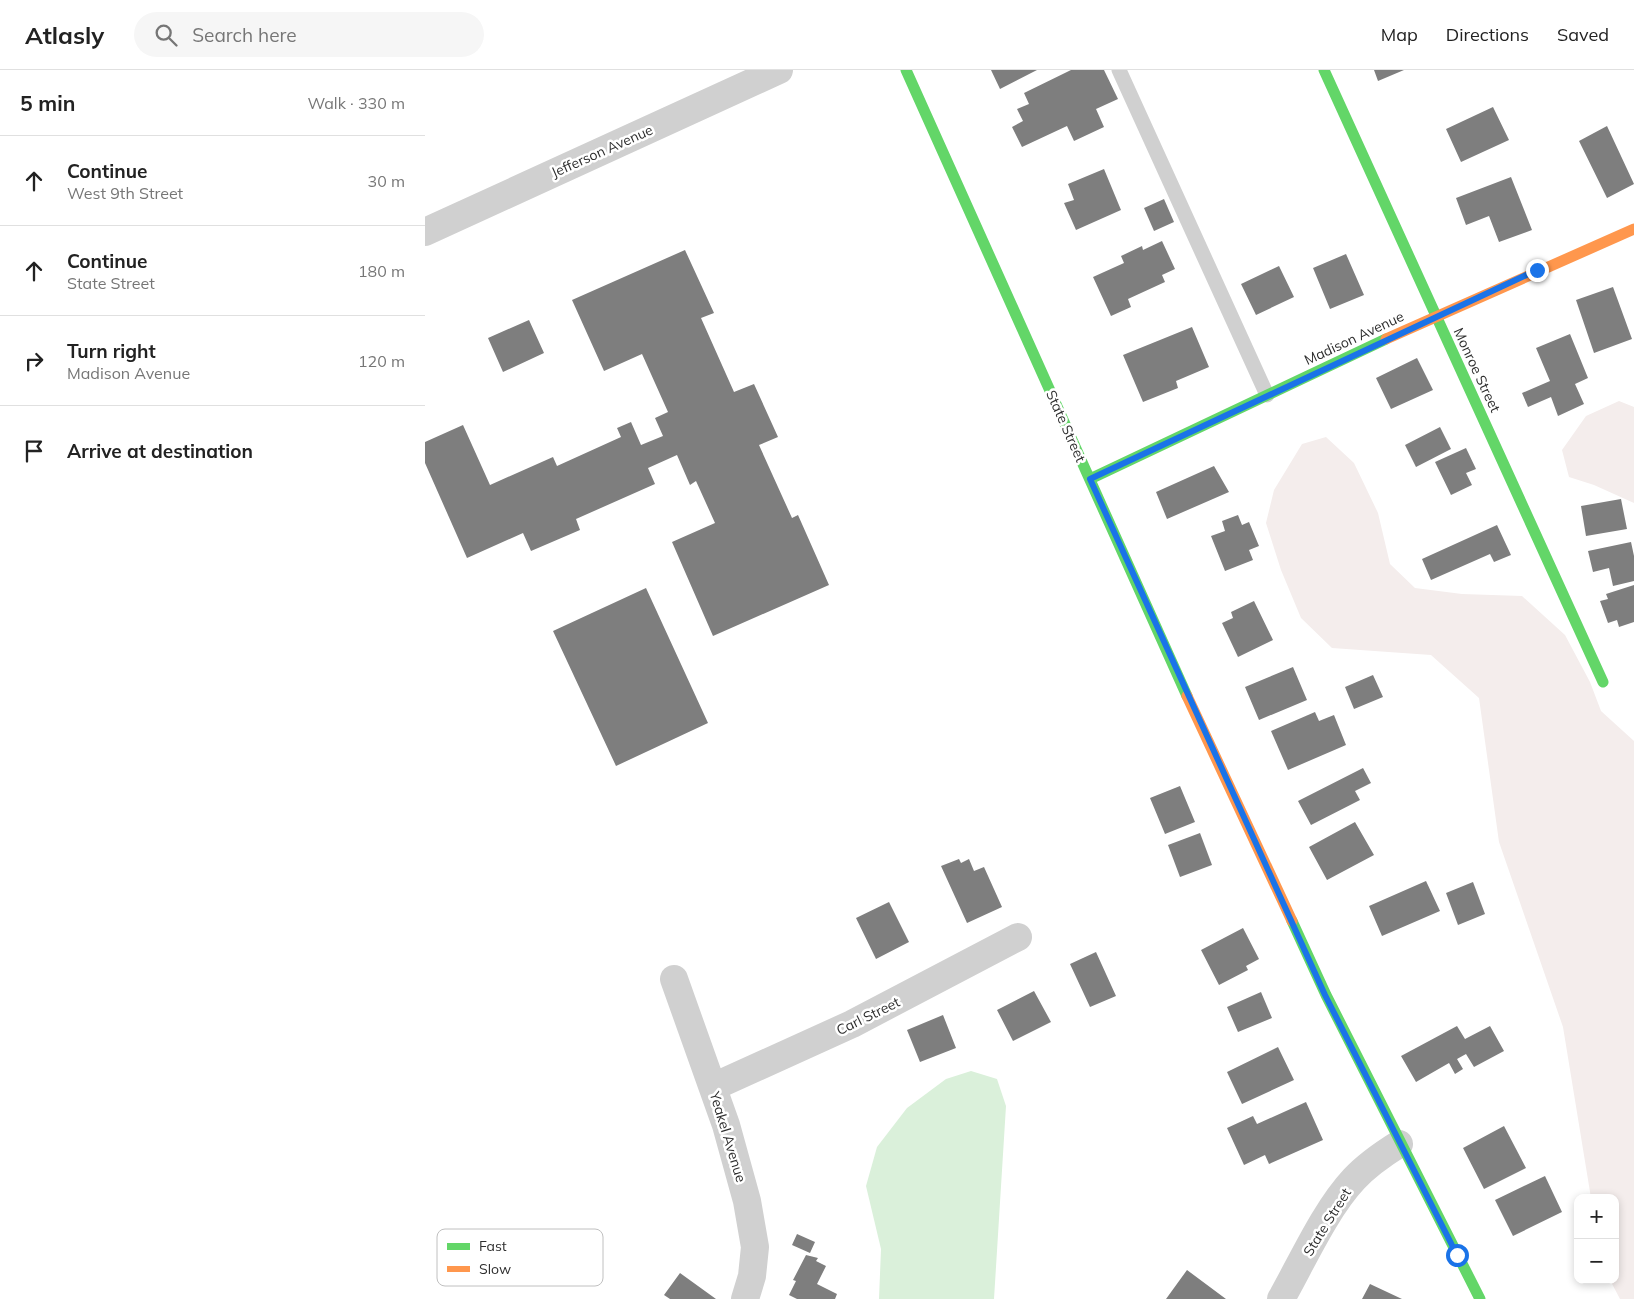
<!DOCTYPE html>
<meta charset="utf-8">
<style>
:root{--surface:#fff;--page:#f6f6f6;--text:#222;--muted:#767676;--line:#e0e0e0}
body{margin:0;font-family:Mulish,sans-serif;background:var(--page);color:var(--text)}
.controls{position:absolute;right:15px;bottom:15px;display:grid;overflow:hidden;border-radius:10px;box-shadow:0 2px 8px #0003}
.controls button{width:45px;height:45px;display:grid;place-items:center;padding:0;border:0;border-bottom:1px solid var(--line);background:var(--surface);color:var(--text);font:25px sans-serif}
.stop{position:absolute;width:15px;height:15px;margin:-11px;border:4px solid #1a73e8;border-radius:50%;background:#fff}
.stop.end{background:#1a73e8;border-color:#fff;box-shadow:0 1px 5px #0008}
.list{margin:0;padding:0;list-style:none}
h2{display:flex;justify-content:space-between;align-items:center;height:65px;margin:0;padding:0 20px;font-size:21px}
h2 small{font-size:16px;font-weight:400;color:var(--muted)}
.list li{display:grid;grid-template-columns:32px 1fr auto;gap:15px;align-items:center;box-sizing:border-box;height:90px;padding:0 20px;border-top:1px solid var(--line)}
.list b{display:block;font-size:19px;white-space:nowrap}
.list p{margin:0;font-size:16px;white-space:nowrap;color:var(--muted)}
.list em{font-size:16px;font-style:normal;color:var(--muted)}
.icon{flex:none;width:28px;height:28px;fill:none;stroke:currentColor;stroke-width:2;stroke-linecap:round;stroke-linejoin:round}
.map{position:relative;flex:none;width:1209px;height:1229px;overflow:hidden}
header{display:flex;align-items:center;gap:30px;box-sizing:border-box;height:70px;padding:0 25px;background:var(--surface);border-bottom:1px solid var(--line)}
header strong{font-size:24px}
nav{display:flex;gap:28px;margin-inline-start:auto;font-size:18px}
.search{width:350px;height:45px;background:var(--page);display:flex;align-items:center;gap:12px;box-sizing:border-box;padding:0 18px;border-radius:28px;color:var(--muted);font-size:19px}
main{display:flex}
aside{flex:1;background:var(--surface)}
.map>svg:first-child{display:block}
.green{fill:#f4edec}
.water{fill:#daf0da}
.building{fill:#7e7e7e}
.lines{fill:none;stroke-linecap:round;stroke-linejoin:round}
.lane{stroke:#d0d0d0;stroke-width:15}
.street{stroke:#d0d0d0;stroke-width:28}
.fast{stroke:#63d668;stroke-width:11}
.slow{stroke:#ff974d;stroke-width:11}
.route{stroke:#1a73e8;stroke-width:6}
.labels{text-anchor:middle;stroke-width:5;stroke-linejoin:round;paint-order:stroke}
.street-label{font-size:14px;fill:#2e2e2e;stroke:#fff}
.key{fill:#fff;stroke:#c0c0c0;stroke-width:1}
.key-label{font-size:14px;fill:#2e2e2e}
</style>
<header>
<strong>Atlasly</strong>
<div class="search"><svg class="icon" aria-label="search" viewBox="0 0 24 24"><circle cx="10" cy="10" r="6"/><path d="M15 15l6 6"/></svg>Search here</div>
<nav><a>Map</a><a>Directions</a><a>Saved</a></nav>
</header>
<main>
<aside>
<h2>5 min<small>Walk · 330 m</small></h2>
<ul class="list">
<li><svg class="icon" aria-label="ahead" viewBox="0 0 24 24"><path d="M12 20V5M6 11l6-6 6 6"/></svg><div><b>Continue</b><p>West 9th Street</p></div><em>30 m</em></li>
<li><svg class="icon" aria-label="ahead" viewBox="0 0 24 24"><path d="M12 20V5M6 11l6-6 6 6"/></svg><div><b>Continue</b><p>State Street</p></div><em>180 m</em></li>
<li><svg class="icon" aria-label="right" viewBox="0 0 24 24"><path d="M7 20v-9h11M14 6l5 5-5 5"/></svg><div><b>Turn right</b><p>Madison Avenue</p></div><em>120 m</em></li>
<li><svg class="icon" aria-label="arrive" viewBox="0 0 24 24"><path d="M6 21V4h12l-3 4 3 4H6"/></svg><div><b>Arrive at destination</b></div></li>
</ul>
</aside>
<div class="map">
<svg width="1209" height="1229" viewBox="0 0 1209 1229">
<rect width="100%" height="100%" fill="#fff"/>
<path class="green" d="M1194,331L1209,337V433L1169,415L1144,407L1137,380L1161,346Z
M901,367L929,393L953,443L965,494L990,518L1037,524L1097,526L1140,565L1165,612L1176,641L1209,671V1229H1195L1185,1210H1190V1128H1166L1138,957L1074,772L1054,628L1006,585L907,578L876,548L856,500L841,453L849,420L877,374Z"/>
<path class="water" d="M546,1001L572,1009L581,1036L569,1229H454L456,1179L441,1116L452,1077L482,1038L521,1009Z"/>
<path class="building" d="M566,0H612L575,19Z
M646,0H679L693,29L671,39L679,57L649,71L642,56L597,77L587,57L598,51L592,39L604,34L599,23Z
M949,0H979L953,11Z
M1068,37L1084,70L1036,92L1021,59Z
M1182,56L1209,114L1182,128L1154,71Z
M679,99L696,140L651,160L639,133L649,130L643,114Z
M1086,107L1107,160L1074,172L1064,146L1041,155L1031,128Z
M739,129L749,152L729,161L719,138Z
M737,171L750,199L737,205L740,212L703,229L706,237L686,246L668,207L699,193L696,186L717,176L718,180Z
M260,180L289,243L276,248L309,322L329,314L353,367L334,375L367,448L373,445L404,515L288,566L247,472L290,453L271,411L265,415L252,385L223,398L230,414L151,449L155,460L106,481L98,463L42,488L0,393V372L38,355L65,415L128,387L132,396L196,367L192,358L206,352L216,375L238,366L230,348L243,342L217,284L179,301L147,230Z
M921,184L939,225L905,239L888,198Z
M854,196L869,227L831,245L816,214Z
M1188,217L1207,269L1169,283L1151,230Z
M104,250L119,283L78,302L63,268Z
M767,257L784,297L751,311L753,318L718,332L698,285Z
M1145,264L1163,308L1150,314L1159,334L1133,346L1126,327L1103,337L1097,323L1125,311L1111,278Z
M992,288L1008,320L966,339L951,308Z
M1015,357L1026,379L991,397L980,375Z
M1041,378L1051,399L1041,403L1047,415L1026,425L1010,392Z
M789,396L804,422L742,449L731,422Z
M1196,429L1202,459L1161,466L1156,436Z
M813,445L817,455L824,452L834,476L824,480L828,490L800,501L786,466L800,461L797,451Z
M1072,455L1086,485L1069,492L1065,484L1006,510L997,489Z
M1206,472L1209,486V511L1188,516L1184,498L1168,502L1163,481Z
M1209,515V552L1194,557L1192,550L1183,553L1175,531L1183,529L1181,524Z
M221,518L283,653L191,696L128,561Z
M829,531L848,570L813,587L797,553L808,548L806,542Z
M868,597L882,630L834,650L820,617Z
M948,605L958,627L929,639L920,617Z
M890,642L894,651L909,645L921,675L863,700L846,661Z
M938,698L946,713L930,721L935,730L886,755L873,731Z
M755,716L770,752L740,764L725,728Z
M930,752L949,785L902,810L884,777Z
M775,763L787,795L755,807L743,775Z
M534,789L536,793L544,789L549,801L559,797L577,837L542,853L516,796Z
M1001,811L1015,841L957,866L944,836Z
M1048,812L1060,844L1033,855L1021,823Z
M464,832L484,872L451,889L431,848Z
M818,858L834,889L821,896L823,900L794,915L776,880Z
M671,882L691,926L665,937L645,894Z
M609,921L626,952L588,971L572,940Z
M836,922L847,948L813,962L802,937Z
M518,945L531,978L495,992L482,960Z
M1032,956L1040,969L1065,956L1079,981L1049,997L1041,984L1032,989L1038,999L1030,1004L1024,993L991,1012L976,986Z
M853,977L869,1010L817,1034L802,1002Z
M881,1032L898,1070L844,1094L840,1085L819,1095L802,1058L828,1046L832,1054Z
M1079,1056L1101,1098L1059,1119L1038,1078Z
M1120,1106L1137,1142L1088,1166L1070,1130Z
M372,1164L390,1172L385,1183L367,1175Z
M381,1185L393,1188L391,1191L401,1196L392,1214L412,1224L410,1229H372L364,1225L371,1211L368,1210Z
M762,1200L801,1229H741Z
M255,1203L291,1229H245L239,1225Z
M945,1214L977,1229H937Z"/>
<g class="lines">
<path class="lane" d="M694,0L842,325"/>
<path class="street" d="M0,162L354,0
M249,909L301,1055L322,1131L330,1177L327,1206L320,1229
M288,1017L427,954L593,867
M856,1229C877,1192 900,1140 929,1109C942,1095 958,1084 974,1074"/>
<path class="fast" d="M481,0L762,626
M899,0L1178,612
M665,409L961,269
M867,851L901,925L1055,1229"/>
<path class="slow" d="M961,269L1209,159
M762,626L867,851"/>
</g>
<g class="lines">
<path class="route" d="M1032,1185L900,925L665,409L1112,200"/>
</g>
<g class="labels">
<g class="street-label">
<text transform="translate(177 81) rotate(-24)" y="5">Jefferson Avenue</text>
<text transform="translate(929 268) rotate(-25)" y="5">Madison Avenue</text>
<text transform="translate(1052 300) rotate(65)" y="5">Monroe Street</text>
<text transform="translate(641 356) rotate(66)" y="5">State Street</text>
<text transform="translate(443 946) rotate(-26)" y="5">Carl Street</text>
<text transform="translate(303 1067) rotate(73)" y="5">Yeakel Avenue</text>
<text transform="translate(902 1152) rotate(-58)" y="5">State Street</text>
</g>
</g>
<rect x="12" y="1159" width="166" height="57" rx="8" class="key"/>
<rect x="22" y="1173" width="23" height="7" fill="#63d668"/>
<rect x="22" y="1196" width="23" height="6" fill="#ff974d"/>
<g class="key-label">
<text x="54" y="1181">Fast</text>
<text x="54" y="1204">Slow</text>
</g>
</svg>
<div class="controls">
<button>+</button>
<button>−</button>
</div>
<div class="stop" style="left:1032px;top:1185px"></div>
<div class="stop end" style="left:1112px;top:200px"></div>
</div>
</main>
